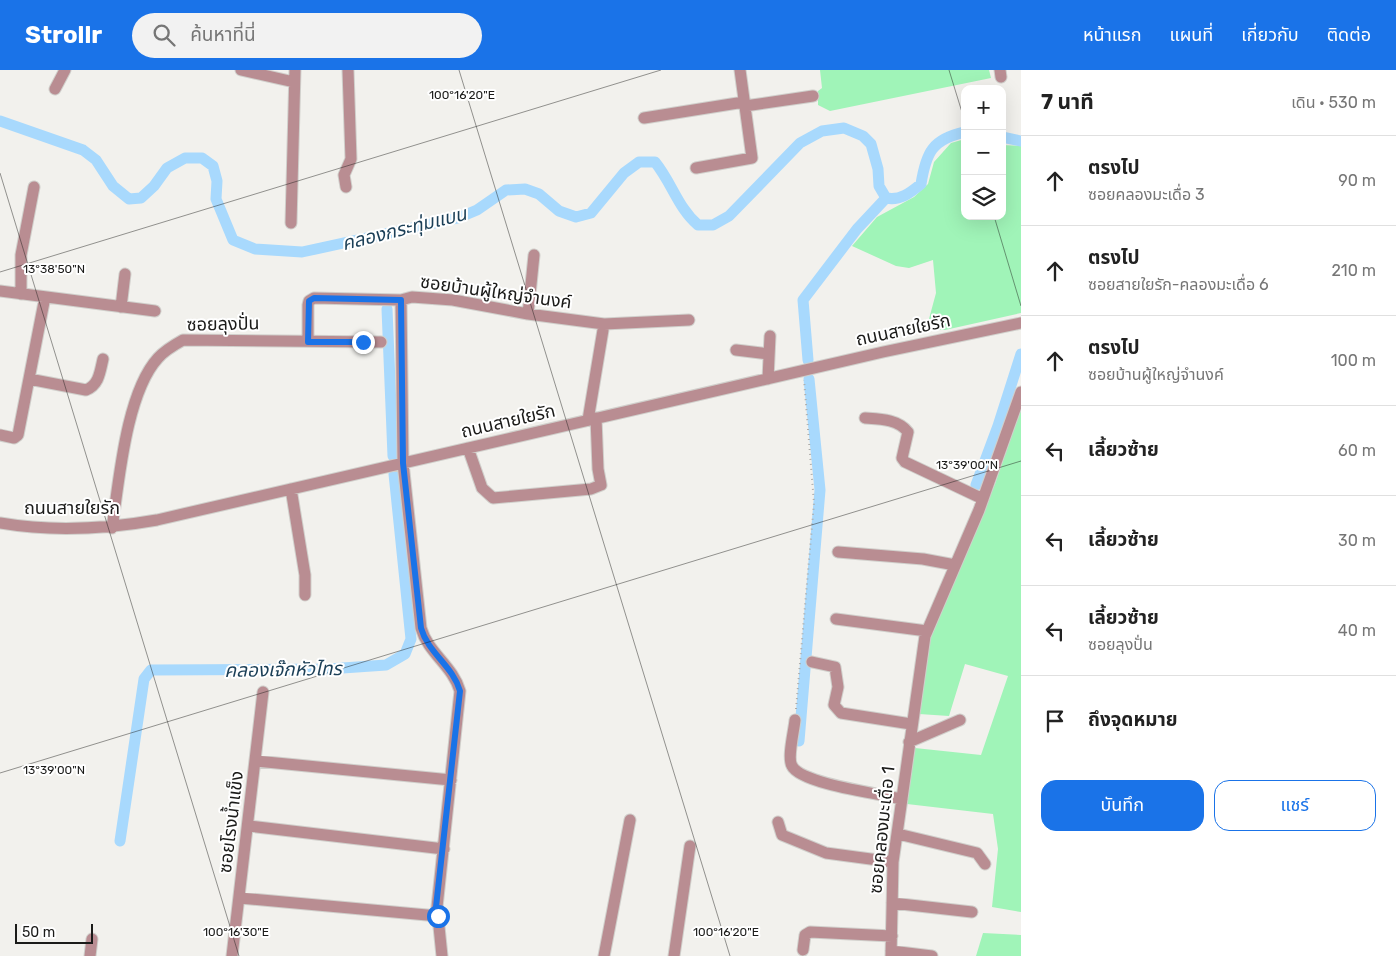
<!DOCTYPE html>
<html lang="th">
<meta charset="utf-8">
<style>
:root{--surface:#fff;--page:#f2f2f2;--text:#222;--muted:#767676;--line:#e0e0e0;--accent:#1a73e8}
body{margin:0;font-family:Rubik,"Noto Sans Thai",sans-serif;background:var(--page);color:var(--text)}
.controls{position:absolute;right:15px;top:15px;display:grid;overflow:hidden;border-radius:10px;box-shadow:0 5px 20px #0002}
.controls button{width:45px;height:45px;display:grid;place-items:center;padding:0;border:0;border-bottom:1px solid var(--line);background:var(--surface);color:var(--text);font:25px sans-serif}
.scale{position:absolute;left:15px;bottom:12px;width:78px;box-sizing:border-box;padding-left:5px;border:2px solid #1b1b19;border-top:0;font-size:14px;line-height:18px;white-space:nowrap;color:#1b1b19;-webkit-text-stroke:4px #fff;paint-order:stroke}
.stop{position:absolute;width:15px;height:15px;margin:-11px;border:4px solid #1a73e8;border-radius:50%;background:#fff}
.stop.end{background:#1a73e8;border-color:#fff;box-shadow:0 1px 5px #0008}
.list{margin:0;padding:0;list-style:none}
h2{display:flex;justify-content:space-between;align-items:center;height:65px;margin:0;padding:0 20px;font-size:21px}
h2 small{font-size:16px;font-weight:400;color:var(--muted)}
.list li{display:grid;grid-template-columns:32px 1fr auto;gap:15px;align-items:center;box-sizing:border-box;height:90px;padding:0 20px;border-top:1px solid var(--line)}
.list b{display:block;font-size:19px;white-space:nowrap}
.list p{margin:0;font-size:16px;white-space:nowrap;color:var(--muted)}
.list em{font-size:16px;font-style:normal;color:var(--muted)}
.actions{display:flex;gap:10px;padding:15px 20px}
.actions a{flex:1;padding:11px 0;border:1px solid var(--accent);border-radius:15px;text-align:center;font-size:18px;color:var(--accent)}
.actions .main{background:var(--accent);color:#fff}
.icon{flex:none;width:28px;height:28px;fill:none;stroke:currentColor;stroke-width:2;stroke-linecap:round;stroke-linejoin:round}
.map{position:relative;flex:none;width:1021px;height:886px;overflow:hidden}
header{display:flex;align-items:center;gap:30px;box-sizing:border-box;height:70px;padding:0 25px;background:var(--accent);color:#fff}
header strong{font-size:24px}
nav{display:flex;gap:28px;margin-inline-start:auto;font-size:18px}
.search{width:350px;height:45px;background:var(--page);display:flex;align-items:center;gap:12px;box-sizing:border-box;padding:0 18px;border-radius:28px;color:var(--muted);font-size:19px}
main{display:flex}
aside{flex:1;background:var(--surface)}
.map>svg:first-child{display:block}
.green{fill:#a0f4b8}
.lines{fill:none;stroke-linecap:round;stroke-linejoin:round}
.canal{stroke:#a8d9fd;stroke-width:11}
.minor-casing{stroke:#d0cfcb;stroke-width:13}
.path{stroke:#acaba8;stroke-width:2;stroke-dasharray:1 4;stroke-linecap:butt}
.minor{stroke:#b98d92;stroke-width:11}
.route{stroke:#1a73e8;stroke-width:6}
.ticks{fill:none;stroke:#1b1b19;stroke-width:1;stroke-opacity:0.45}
.labels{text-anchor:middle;stroke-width:4;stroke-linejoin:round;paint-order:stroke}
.street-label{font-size:18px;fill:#1b1b19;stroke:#fff}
.water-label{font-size:19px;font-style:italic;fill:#1b3f57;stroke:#fff}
.ticks-label{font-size:12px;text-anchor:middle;fill:#1b1b19;stroke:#fff;stroke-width:4;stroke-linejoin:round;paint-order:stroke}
</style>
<header>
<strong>Strollr</strong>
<div class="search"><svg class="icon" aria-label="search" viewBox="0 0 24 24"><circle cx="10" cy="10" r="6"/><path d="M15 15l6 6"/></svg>ค้นหาที่นี่</div>
<nav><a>หน้าแรก</a><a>แผนที่</a><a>เกี่ยวกับ</a><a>ติดต่อ</a></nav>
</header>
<main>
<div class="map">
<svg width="1021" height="886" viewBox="0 0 1021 886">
<rect width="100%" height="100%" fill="#f2f1ed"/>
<path class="green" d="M820,0H989L991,8L830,41L818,35V21L822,18Z
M965,69V146H1002V75L1021,76V243L945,260H926L936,223L933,190L909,198L896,196L852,176L877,147L914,127L928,114L934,92L951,73Z
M1021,338V842L992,837L998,779L993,744L907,734L915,678L981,685L1008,606L965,594L949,646L919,644L930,569L995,414Z
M983,863L1021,865V886H976Z"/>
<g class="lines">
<path class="canal" d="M0,51L83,80L96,90L113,116L129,129L141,128L154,116L167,98L185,88H202L213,96L217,111L216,129L233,170L255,179L302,182L458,148L477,140L506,120L525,119L539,124L559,141L576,147L591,143L624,103L639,92H655C672,113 678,138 698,155H713L729,146L800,73L822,61L844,58L863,66L871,74L878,99L879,116L886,128C900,131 910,123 921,114C926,83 932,69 965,62
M1002,67L1021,71
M387,239L393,386
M808,290L803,230L857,159L886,128
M976,415L998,356L1021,284
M799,671L820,420L809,309
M120,771L144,609L151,600L328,599L386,595L405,584L411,569L394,404"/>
<g class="minor-casing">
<path id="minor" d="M241,0L294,12
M1000,0L1001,7
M55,19L65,0
M745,36L813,26
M644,48L744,32
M696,98L752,88L740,0
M346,117L344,105L351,89L348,0
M291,153L295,0
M0,221L155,241
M21,224V185L34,117
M121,237L125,204
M528,244L534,185
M308,271V235L309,231L314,228L401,230
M736,280L769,284
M29,309L86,320C99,315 100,302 103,289
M768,309L770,266
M865,348C880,349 898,349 908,362L902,388L905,392L983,429
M588,350L604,254
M0,365L14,368L18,365L45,227
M468,378L482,418L493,428L591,419L601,415L598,399L596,348
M291,419L305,505V525
M0,453C52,462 106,459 157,450L883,282L1021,253
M112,458C119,411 126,323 158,288C165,280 174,275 183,270L381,272
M838,482L923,489L955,495
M836,549L927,561
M812,592L835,597L838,617L834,635L841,643L911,654
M795,650C794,661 787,688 792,696C801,714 881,724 902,729
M909,672L960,650
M256,691L451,710
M778,752L782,765L826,783L893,792
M249,756L444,779
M898,764L977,783L985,794
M240,828L438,846
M892,833L972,842
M803,880L805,865L810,862L892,866
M891,881L932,886
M90,886L92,869
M232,886L263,622
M442,886L437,837L460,621C453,596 428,583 421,558L403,393L401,230L412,227L453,230L528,244L604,254L689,250
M604,886L630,750
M674,886L690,776
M891,886L893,792L925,566L979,440L1021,322"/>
</g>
<path class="path" d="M796,639L814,433L804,310"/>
<use href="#minor" class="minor"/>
</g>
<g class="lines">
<path class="route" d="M363,272H308L309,231L314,228L401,230L403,393L421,558C428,583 453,596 460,621L436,837L438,846"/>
</g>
<path class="ticks" d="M459,0L730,886M949,0L965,52M0,103L239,886M994,146L1021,236M0,202L661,0M0,703L1021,391"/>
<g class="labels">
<g class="street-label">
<text transform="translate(496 222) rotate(8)" y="6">ซอยบ้านผู้ใหญ่จำนงค์</text>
<text transform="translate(223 254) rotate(-1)" y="6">ซอยลุงปั่น</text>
<text transform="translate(903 260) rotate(-12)" y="6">ถนนสายใยรัก</text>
<text transform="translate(508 351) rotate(-13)" y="6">ถนนสายใยรัก</text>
<text x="72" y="444">ถนนสายใยรัก</text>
<text transform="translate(231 752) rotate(-83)" y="6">ซอยโรงน้ำแข็ง</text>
<text transform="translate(882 760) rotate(-84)" y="6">ซอยคลองมะเดื่อ 1</text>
</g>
<g class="water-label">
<text transform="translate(404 158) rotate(-14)" y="7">คลองกระทุ่มแบน</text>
<text transform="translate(283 599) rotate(-1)" y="7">คลองเจ๊กหัวไทร</text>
</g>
</g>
<g class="ticks-label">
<text x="462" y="29">100°16'20"E</text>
<text x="54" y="203">13°38'50"N</text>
<text x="967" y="399">13°39'00"N</text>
<text x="54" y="704">13°39'00"N</text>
<text x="236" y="866">100°16'30"E</text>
<text x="726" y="866">100°16'20"E</text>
</g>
</svg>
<div class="controls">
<button>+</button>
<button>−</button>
<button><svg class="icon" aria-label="layers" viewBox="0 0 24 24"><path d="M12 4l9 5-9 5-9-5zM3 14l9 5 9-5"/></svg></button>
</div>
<div class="scale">50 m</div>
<div class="stop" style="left:438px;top:846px"></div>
<div class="stop end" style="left:363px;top:272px"></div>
</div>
<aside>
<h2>7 นาที<small>เดิน · 530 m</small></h2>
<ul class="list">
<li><svg class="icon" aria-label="ahead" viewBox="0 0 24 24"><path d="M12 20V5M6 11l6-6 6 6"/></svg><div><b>ตรงไป</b><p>ซอยคลองมะเดื่อ 3</p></div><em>90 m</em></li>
<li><svg class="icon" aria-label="ahead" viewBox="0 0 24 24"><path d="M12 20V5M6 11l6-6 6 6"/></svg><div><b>ตรงไป</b><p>ซอยสายใยรัก-คลองมะเดื่อ 6</p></div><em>210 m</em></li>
<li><svg class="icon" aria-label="ahead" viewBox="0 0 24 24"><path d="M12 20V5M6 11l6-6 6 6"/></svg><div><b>ตรงไป</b><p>ซอยบ้านผู้ใหญ่จำนงค์</p></div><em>100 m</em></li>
<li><svg class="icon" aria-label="left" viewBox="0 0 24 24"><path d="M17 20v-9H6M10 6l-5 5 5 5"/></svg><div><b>เลี้ยวซ้าย</b></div><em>60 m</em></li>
<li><svg class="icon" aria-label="left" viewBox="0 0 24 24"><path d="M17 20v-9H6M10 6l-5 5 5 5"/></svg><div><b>เลี้ยวซ้าย</b></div><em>30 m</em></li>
<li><svg class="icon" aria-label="left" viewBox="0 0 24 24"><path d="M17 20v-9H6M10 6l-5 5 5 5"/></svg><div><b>เลี้ยวซ้าย</b><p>ซอยลุงปั่น</p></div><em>40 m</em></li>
<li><svg class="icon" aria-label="arrive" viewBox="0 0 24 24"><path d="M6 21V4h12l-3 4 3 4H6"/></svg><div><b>ถึงจุดหมาย</b></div></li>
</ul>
<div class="actions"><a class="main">บันทึก</a><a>แชร์</a></div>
</aside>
</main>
